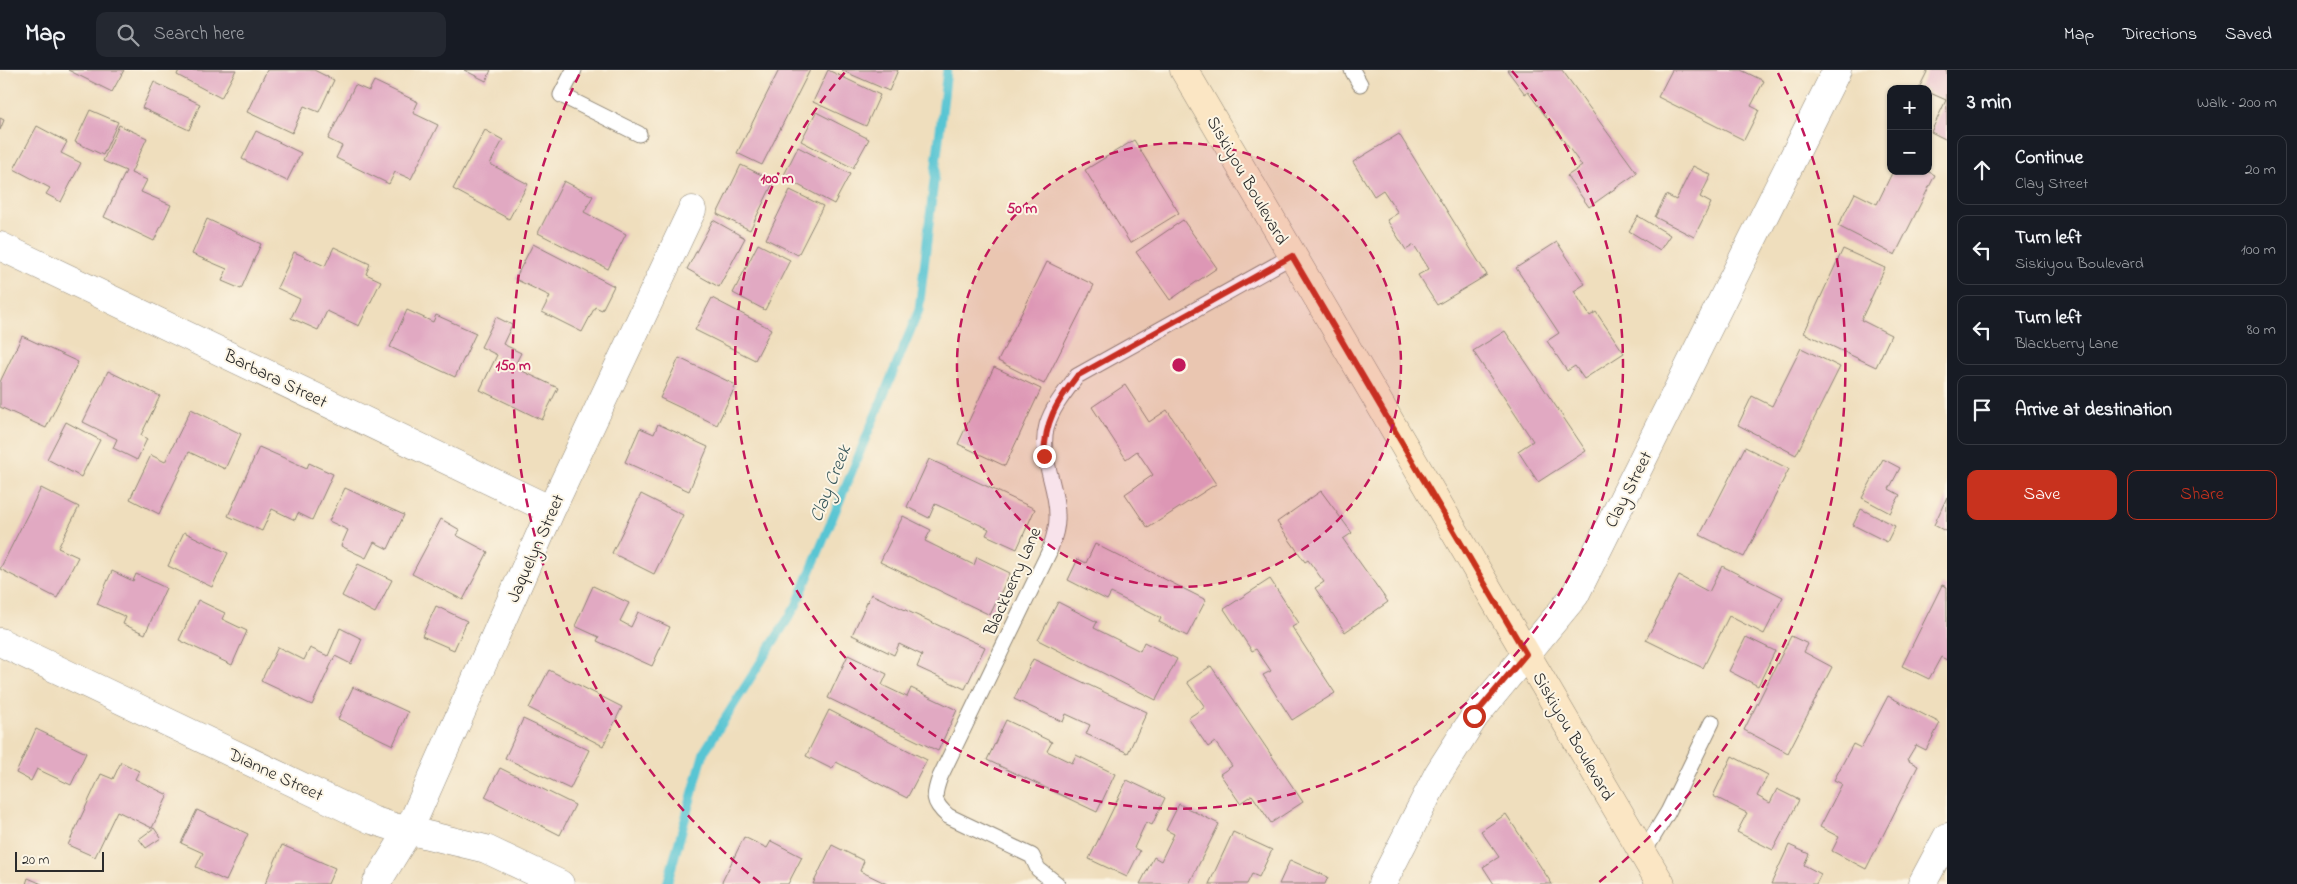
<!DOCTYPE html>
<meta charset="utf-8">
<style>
:root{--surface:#171b24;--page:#242831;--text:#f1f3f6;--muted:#9ea1a6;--line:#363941;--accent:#c8321e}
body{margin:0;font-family:"Indie Flower",sans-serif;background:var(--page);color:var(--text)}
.controls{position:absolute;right:15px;top:15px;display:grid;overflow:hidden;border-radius:10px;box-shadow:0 1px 4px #0004}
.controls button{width:45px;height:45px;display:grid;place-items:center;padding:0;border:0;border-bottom:1px solid var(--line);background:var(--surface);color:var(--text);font:25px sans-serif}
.scale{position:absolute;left:15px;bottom:12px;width:89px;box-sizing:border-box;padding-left:5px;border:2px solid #2b2b2b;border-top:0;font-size:14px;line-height:18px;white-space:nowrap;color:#2b2b2b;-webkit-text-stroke:4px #fcf5e5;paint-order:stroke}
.stop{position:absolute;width:15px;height:15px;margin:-11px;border:4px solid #c8321e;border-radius:50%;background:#fff}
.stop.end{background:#c8321e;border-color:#fff;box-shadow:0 1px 5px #0008}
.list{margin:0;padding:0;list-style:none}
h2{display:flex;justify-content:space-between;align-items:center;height:65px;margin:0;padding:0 20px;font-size:21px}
h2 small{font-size:16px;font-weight:400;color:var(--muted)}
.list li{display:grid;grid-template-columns:32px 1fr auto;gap:15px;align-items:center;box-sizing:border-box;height:70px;margin:0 10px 10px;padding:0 10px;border:1px solid var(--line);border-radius:10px}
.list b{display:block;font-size:19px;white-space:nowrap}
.list p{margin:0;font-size:16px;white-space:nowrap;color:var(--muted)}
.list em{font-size:16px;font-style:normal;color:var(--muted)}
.actions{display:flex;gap:10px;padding:15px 20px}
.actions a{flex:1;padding:11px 0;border:1px solid var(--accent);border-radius:10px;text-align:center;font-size:18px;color:var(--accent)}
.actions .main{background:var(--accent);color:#fff}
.icon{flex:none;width:28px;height:28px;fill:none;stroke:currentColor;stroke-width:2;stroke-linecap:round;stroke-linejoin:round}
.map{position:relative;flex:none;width:1947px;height:814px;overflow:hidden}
header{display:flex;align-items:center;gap:30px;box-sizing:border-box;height:70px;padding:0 25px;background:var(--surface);border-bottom:1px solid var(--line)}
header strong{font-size:24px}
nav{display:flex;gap:28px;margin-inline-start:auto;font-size:18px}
.search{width:350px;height:45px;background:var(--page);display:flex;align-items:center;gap:12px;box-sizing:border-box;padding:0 18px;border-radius:10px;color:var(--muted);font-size:19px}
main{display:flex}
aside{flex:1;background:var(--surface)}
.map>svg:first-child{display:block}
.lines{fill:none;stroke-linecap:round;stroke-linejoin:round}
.stream{stroke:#59c5d3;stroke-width:9}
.building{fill:#e1a9c2}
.lane-casing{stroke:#8d8474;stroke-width:17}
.street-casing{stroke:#8d8474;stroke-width:29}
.secondary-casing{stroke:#8d8474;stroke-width:29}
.lane{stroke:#fff;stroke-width:15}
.street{stroke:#fff;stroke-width:28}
.secondary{stroke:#fbe6c4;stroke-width:28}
.route{stroke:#c8321e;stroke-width:6}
.ring{fill:none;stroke:#c2185b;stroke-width:2.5;stroke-dasharray:9 6}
.labels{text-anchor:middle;stroke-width:4;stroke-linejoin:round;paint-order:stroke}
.street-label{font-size:18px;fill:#2b2b2b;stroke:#fcf5e5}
.water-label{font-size:19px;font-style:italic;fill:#39595d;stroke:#fcf5e5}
.centre{fill:#c2185b;stroke:#fcf5e5;stroke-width:2.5}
.ring-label{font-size:15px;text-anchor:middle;font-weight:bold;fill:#c2185b;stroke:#fcf5e5;stroke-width:4;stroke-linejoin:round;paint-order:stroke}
</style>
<header>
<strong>Map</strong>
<div class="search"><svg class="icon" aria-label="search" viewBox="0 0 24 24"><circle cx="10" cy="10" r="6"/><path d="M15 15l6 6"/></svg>Search here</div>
<nav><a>Map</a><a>Directions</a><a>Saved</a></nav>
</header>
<main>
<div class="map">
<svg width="1947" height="814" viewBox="0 0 1947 814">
<rect width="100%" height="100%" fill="#fcf5e5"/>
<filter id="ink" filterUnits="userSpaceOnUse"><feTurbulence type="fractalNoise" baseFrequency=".02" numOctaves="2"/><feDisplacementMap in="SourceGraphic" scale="10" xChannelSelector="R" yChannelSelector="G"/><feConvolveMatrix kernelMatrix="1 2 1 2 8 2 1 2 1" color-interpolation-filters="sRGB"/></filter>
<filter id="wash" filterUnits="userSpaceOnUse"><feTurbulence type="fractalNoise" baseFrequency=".0096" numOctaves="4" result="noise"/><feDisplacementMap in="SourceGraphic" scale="20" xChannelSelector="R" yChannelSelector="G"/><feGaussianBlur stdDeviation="1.12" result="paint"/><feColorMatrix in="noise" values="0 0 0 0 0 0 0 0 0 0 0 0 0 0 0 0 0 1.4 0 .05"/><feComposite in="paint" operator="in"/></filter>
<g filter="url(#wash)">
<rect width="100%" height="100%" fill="#efdebd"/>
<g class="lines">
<path class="stream" d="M667,814L704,682L796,536L919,240L947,0"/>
</g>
<g id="blocks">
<path class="building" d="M68,0H124L112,22Z
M179,0H236L221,28L177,5Z
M267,0H314L334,10L319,42L304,36L292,63L247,42Z
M464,0H491L486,11Z
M779,0H810L762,95L737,83Z
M828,0L880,25L866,56L813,32Z
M841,0H898L889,21Z
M1507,0H1562L1637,103L1589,137L1567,106L1582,96L1528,22L1525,24Z
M1672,0H1741L1764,11L1751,36L1759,40L1744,70L1658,27Z
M1928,0H1947V70L1931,62L1946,30L1928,22V19L1919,18Z
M374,11L418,32L413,43L438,55L411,109L395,102L389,114L336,88L342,76L328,69L355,15L369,21Z
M154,12L200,34L189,60L142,38Z
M90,40L118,52L103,85L75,72Z
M816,42L869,69L853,98L801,71Z
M0,48L4,50L0,60Z
M119,55L147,68L131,103L147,110L141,122L171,135L154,171L104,147L126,101L103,91Z
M37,56L67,72L61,83L81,93L61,132L46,124L50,118L14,99Z
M485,60L503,70L490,94L528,114L509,149L453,119Z
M256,61L301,83L287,111L242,89Z
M1399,64L1487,205L1437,235L1418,205L1429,199L1414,175L1406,180L1387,150L1398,143L1383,120L1374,126L1353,92Z
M1134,70L1179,143L1130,173L1085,100Z
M798,77L850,104L834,134L783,107Z
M741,95L774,111L750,160L717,144Z
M1693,96L1711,105L1700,127L1711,133L1694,167L1655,147L1666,125L1676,130Z
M1893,101H1927L1935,105L1895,185L1838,156L1855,123L1877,134Z
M564,111L593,126L584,142L626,164L608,199L538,163Z
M790,120L823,136L798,185L766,169Z
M1638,146L1670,165L1660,180L1629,161Z
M207,149L261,174L241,219L222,211L227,199L192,184Z
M713,150L745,168L719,217L687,199Z
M1183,150L1217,198L1170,230L1136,182Z
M1557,172L1585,214L1574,221L1590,246L1596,242L1624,283L1584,309L1575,296L1567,301L1547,271L1559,263L1516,198Z
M533,174L614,216L602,240L595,237L582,262L542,242L550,226L515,209Z
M758,174L790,190L765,240L733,223Z
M334,177L370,194L366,204L381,211L359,256L327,241L318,260L291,248L300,229L277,218L294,182L325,196Z
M1843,179L1885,198L1861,250L1891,265L1876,297L1804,263Z
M1047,192L1094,215L1044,314L998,291Z
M712,228L771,259L755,290L695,260Z
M407,240L433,252L436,245L476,263L455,307L390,277Z
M496,247L512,255L503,274L521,283L514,297L558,318L542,350L480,320L497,285L481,277Z
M1505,261L1586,381L1538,412L1518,381L1533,371L1473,281Z
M22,266L78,292L46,358L0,337V312Z
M1801,278L1840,297L1796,385L1738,355L1752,326L1772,336Z
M679,288L736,315L717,355L660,328Z
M994,297L1041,319L1005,396L958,374Z
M108,301L160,326L141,365L147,369L137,390L113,378L117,369L83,352Z
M1125,315L1149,352L1167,340L1216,414L1148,458L1125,424L1153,405L1137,381L1126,389L1092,337Z
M191,339L241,364L225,399L189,382L159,444L130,429L151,385L165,392Z
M66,352L100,370L81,407L47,389Z
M658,354L708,377L689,421L625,392L640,358L654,364Z
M259,377L307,398L309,393L333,404L312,450L298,443L295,450L272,439L262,461L228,446Z
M1745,377L1789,399L1744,487L1700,465Z
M929,389L1035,439L1017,479L986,465L989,459L935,434L929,448L907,437Z
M1883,389L1900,398L1889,419L1900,425L1890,443L1862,428Z
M41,418L79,437L58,478L78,487L57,528L0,499Z
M345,418L404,445L388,479L374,472L366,488L341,476L348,460L329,451Z
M1321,421L1352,463L1343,469L1388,532L1345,562L1315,518L1324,512L1308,490L1305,492L1277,452Z
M641,424L683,445L654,504L612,483Z
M1947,427V462L1934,455Z
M1861,439L1895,456L1887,472L1853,455Z
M903,446L931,460L925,471L974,495L977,487L1010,503L990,545L880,492Z
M441,449L460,460L456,465L488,482L463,530L412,504Z
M184,462L228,483L212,517L168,496Z
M1095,474L1206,530L1187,566L1159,552L1161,548L1111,523L1107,530L1068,510L1078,489L1086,493Z
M358,494L392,510L375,543L342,526Z
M1722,496L1783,527L1764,564L1729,546L1703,598L1646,570L1679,506L1709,522Z
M112,501L133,511L136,504L166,518L145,564L123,554L126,547L97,534Z
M1270,509L1299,553L1292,557L1335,623L1292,650L1263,605L1271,601L1256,579L1252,581L1224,539Z
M1942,515L1947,517V590L1941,587L1929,609L1902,596Z
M593,516L629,533L620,551L631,557L638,542L670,557L652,596L597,571L599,567L575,556Z
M871,524L985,577L965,619L917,597L922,585L899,574L894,585L852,565Z
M198,530L225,543L222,549L247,561L232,595L179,570Z
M1058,532L1097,552L1094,558L1140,581L1144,572L1177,589L1156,630L1038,570Z
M436,536L467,551L454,580L422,566Z
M340,558L362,569L351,594L335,586L312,635L261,611L278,577L304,590L310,578L328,586Z
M1791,566L1808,574L1804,582L1832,597L1788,683L1744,660Z
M1746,567L1775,581L1758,616L1729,601Z
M848,585L887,604L882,615L907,627L911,618L957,640L938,681L828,628Z
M1033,589L1147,642L1128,683L1086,664L1090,655L1066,644L1063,652L1014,629Z
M1211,596L1303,732L1271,753L1252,725L1240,733L1220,704L1232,696L1215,672L1208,677L1188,648L1205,637L1187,612Z
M549,600L622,637L603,676L529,638Z
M353,617L408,642L393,675L338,649Z
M1888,626L1940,653L1926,680L1916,675L1907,690L1918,696L1866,799L1832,781L1839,767L1820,757L1842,714L1834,710L1853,674L1861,678Z
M829,640L927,690L907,728L836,692L832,699L806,686Z
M523,649L589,680L570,719L505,688Z
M1006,650L1052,672L1047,681L1072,693L1076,685L1115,704L1097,742L987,690Z
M36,659L86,683L71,715L37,699L31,711L16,703Z
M1732,686L1768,705L1757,726L1770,733L1777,719L1799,730L1773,780L1737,762L1747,743L1713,726Z
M121,692L139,701L135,709L168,725L152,758L117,741L95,787L68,775L101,704L113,709Z
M500,698L575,735L560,765L485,727Z
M1127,710L1165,728L1152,755L1146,752L1134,778L1140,781L1127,807L1089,789Z
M1179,734L1219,754L1189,814H1140L1154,787L1161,791L1174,764L1166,760Z
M197,740L248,764L226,811L196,797L203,783L181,773Z
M1506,744L1552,814H1494L1483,797L1499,787L1481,761Z
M154,758L161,768L146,778L139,769Z
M1233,762L1272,780L1259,807L1252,804L1247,814H1209Z
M744,767L767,778L771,771L802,787L788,814H721Z
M282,775L335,798L328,814H265Z
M832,775L864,791L860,801L887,814H813Z
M1789,775L1809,784L1804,795L1821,804L1816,814H1771Z
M1290,790L1328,807L1325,814H1279Z
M28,808L42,814H26Z"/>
</g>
</g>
<g filter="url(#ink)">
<use href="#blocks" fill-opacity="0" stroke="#8d8474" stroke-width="1"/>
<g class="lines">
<g class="lane-casing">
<path id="lane" d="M574,0L561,25L639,64
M1352,0L1360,14
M1643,783L1668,742L1712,652
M1057,814L1038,799L1032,786L948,746C932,732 933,726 940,707L1049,482C1053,470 1058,458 1057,445C1057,414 1038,386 1047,355C1053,336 1066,321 1077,306L1292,186"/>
</g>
<g class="street-casing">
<path id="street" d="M0,176L551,440
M0,572L372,750L394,757L486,779L560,814
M376,814L409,760L551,440L692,140
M1382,814L1438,704L1475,646L1575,525L1837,0
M1922,814L1947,767"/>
</g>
<g class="secondary-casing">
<path id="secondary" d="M1184,0L1661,814"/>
</g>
<use href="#lane" class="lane"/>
<use href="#street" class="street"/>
<use href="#secondary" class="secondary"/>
</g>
</g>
<g class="lines" filter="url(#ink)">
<path class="route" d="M1044,386C1045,351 1056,333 1077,306L1292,186L1526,584L1474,646"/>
</g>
<circle cx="1179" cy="295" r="222" fill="#c2185b" fill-opacity=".12"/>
<g class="ring">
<circle cx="1179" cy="295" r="222"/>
<path d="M1512 1A444 444 0 1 1 846 1"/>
<path d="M760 813A666 666 0 0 1 580 3M1778 3A666 666 0 0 1 1598 813"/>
</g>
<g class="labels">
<g class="street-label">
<text transform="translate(1248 110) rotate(60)" y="6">Siskiyou Boulevard</text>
<text transform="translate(276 308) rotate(26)" y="6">Barbara Street</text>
<text transform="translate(1628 419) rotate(-63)" y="6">Clay Street</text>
<text transform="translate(535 478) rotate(-66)" y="6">Jaquelyn Street</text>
<text transform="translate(1012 511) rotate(-66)" y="6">Blackberry Lane</text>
<text transform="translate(1574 666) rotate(60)" y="6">Siskiyou Boulevard</text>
<text transform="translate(276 704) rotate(25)" y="6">Dianne Street</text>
</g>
<g class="water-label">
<text transform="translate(829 413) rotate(-68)" y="7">Clay Creek</text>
</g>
</g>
<circle cx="1179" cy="295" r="8" class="centre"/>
<g class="ring-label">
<text x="777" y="113">100 m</text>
<text x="1022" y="143">50 m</text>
<text x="513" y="300">150 m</text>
</g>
</svg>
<div class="controls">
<button>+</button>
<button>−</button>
</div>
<div class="scale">20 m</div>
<div class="stop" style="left:1474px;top:646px"></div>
<div class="stop end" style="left:1044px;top:386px"></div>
</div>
<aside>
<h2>3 min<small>Walk · 200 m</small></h2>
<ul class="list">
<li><svg class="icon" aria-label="ahead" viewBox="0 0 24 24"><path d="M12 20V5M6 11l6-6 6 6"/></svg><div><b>Continue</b><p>Clay Street</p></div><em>20 m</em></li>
<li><svg class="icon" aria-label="left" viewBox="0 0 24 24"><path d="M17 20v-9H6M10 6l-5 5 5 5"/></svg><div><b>Turn left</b><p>Siskiyou Boulevard</p></div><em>100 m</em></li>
<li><svg class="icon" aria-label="left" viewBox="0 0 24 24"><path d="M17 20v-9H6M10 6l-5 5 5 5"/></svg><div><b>Turn left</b><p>Blackberry Lane</p></div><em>80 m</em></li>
<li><svg class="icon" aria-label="arrive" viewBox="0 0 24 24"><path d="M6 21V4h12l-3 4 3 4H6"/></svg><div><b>Arrive at destination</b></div></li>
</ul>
<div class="actions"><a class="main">Save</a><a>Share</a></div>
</aside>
</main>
